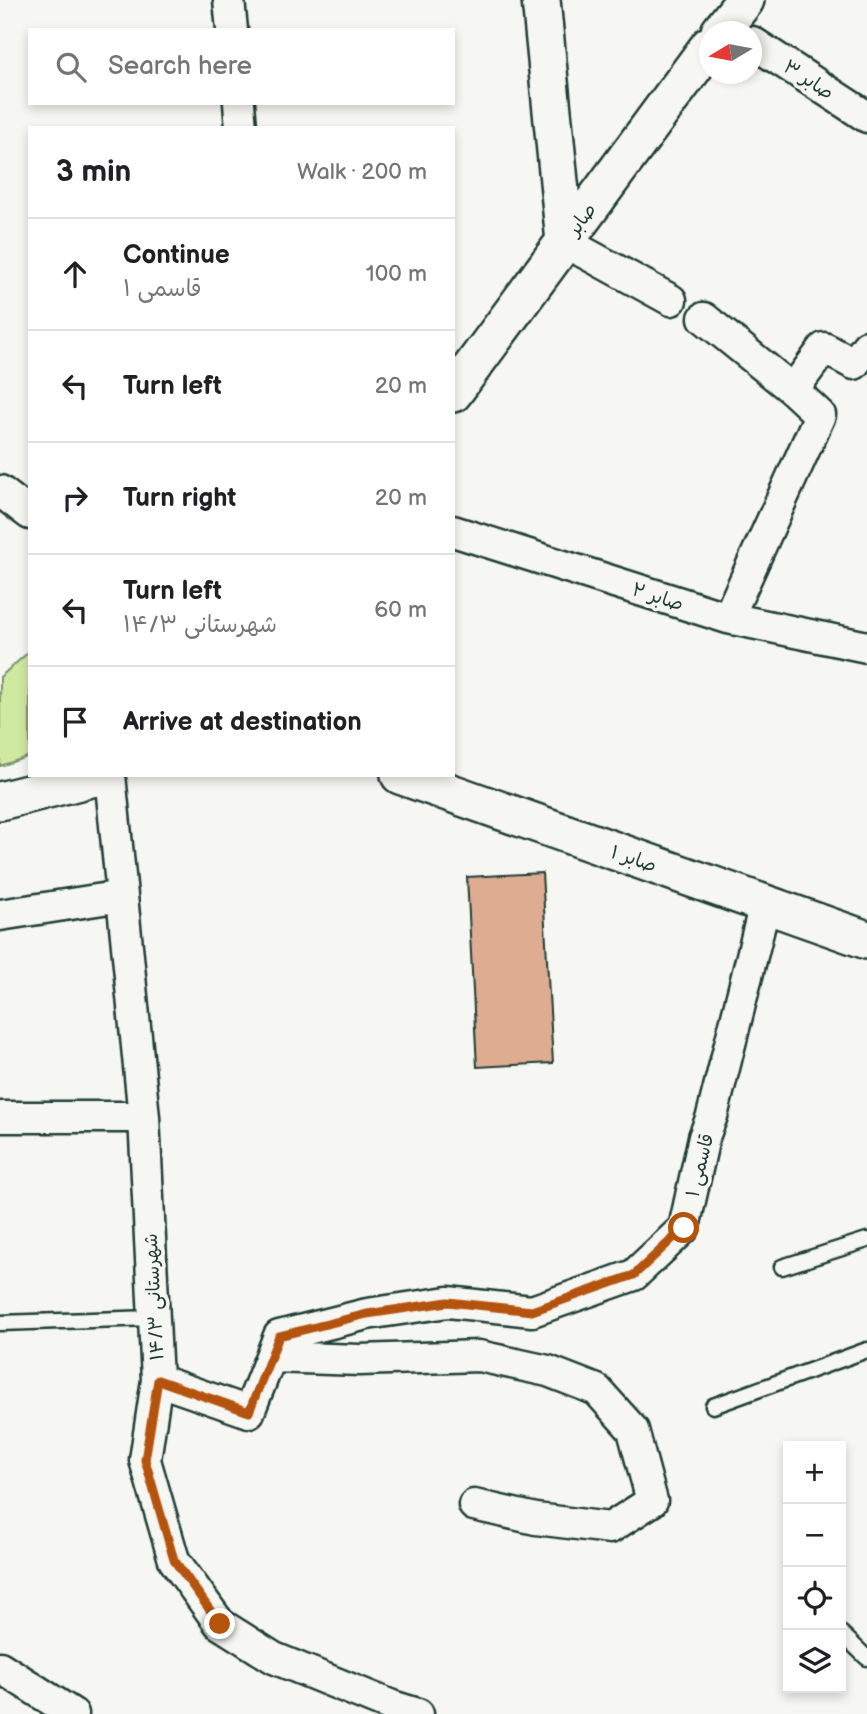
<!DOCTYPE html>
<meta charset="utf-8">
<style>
:root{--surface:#fff;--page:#f6f6f6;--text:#202124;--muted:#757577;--line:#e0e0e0}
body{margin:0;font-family:"Balsamiq Sans","Playpen Sans Arabic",sans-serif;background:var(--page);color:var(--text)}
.controls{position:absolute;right:21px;bottom:21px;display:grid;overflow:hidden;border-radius:0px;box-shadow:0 4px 10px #0003}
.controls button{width:63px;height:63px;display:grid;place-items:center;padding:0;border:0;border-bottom:2px solid var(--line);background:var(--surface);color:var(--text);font:35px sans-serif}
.compass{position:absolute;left:699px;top:21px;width:63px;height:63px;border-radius:50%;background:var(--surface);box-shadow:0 4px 10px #0003;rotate:260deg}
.stop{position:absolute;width:21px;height:21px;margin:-16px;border:5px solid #b45309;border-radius:50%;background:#fff}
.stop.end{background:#b45309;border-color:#fff;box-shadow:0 2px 7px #0008}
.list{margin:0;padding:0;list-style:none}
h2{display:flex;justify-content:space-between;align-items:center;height:91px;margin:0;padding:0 28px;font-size:30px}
h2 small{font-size:23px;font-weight:400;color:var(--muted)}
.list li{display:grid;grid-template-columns:46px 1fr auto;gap:21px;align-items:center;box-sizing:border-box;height:112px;padding:0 28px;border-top:2px solid var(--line)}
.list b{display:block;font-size:26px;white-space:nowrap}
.list p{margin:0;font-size:23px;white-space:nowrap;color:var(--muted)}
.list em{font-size:23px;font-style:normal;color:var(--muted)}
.icon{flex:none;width:38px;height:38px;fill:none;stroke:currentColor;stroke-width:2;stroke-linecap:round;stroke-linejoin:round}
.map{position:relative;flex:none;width:867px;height:1714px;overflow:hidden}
.search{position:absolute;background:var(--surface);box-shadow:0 4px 10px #0003;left:28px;top:28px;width:427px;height:77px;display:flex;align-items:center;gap:18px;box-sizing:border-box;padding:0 24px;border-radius:0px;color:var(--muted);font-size:26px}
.panel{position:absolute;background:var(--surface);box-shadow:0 4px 10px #0003;left:28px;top:126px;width:427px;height:651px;border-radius:0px}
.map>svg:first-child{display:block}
.green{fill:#cfe9a0;stroke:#77936a;stroke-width:2}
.building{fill:#deac91;stroke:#1f3d34;stroke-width:2}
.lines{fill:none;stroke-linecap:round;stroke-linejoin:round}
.service-casing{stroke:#1f3d34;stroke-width:19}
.minor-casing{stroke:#1f3d34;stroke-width:35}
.tertiary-casing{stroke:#1f3d34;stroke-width:42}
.service{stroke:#f6f6f2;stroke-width:14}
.minor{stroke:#f6f6f2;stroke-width:30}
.tertiary{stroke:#f6f6f2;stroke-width:37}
.route{stroke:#b45309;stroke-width:9}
.labels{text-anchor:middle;stroke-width:7;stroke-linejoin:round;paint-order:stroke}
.street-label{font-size:19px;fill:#1f3d34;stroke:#f6f6f2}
</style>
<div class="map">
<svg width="867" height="1714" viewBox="0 0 867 1714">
<rect width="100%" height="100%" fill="#f6f6f2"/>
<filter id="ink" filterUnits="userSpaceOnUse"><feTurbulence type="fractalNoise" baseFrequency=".0143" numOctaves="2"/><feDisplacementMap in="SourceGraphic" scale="14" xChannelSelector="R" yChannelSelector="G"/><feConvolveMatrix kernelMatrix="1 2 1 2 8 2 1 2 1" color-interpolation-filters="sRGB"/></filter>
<g filter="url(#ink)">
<path class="green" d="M30,651V756L0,766V677Z"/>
<path class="building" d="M542,873L553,1063L477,1067L467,877Z"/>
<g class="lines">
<g class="service-casing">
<path id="service" d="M782,1267L867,1240
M0,1323L153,1318
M713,1406L867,1350
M841,1633L867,1658"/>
</g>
<g class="minor-casing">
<path id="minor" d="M229,0L232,30
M752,42L867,117
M239,103L241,128
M565,242L671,300
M704,318L793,390
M0,491L30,514
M453,531L728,618L867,647
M728,618L820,415L793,390L824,348L854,364L867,346
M110,775L144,1117L157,1380L145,1460L174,1560L220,1624L274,1658L392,1706L418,1714
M0,915L122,896
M0,1117H144
M271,1357L360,1360L479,1356L548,1371L597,1390L633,1430L652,1501L610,1528L536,1519L474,1505
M157,1380L249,1412L279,1336L367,1314L448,1302L532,1311L634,1275L684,1228L704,1137L712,1116L765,904
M0,1667L73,1714"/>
</g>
<g class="tertiary-casing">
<path id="tertiary" d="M541,0L565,242
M720,32L745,0
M453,393L710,45
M400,775L867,940
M0,801L103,775"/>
</g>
<use href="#service" class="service"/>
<use href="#minor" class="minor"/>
<use href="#tertiary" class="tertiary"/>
</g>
</g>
<g class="lines" filter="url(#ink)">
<path class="route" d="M220,1624L174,1560L145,1460L158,1380L249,1412L279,1336L367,1314L448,1302L532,1311L634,1275L684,1228"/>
</g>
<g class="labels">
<g class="street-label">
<text transform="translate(809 79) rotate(33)" y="7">صابر ۳</text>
<text transform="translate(581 219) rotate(-54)" y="7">صابر</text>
<text transform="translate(658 596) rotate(18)" y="7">صابر ۲</text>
<text transform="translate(634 858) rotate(19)" y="7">صابر ۱</text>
<text transform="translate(699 1165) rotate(-76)" y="7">قاسمی ۱</text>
<text transform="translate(153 1297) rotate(-93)" y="7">شهرستانی ۱۴/۳</text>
</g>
</g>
</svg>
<div class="controls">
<button>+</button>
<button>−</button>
<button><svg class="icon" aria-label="locate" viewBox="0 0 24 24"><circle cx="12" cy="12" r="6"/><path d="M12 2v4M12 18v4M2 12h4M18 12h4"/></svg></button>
<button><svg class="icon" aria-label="layers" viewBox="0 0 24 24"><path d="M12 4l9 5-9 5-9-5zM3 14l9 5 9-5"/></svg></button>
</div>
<svg class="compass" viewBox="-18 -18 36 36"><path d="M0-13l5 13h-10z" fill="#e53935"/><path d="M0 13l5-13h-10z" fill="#757577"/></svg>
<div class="stop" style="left:684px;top:1228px"></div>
<div class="stop end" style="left:220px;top:1624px"></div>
<div class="search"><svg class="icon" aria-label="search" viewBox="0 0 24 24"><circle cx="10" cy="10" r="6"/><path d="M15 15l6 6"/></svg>Search here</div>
<section class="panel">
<h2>3 min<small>Walk · 200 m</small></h2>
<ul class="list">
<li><svg class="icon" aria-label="ahead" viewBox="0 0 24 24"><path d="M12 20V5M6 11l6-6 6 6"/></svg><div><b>Continue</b><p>قاسمی ۱</p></div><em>100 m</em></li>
<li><svg class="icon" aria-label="left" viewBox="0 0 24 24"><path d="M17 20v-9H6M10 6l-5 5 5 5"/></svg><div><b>Turn left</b></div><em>20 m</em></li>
<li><svg class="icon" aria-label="right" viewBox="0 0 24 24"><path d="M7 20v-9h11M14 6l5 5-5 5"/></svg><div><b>Turn right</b></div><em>20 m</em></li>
<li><svg class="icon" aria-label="left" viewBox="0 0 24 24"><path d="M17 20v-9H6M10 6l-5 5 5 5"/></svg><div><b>Turn left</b><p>شهرستانی ۱۴/۳</p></div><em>60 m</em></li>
<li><svg class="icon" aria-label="arrive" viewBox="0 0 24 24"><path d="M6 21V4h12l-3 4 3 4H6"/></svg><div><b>Arrive at destination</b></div></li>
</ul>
</section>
</div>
